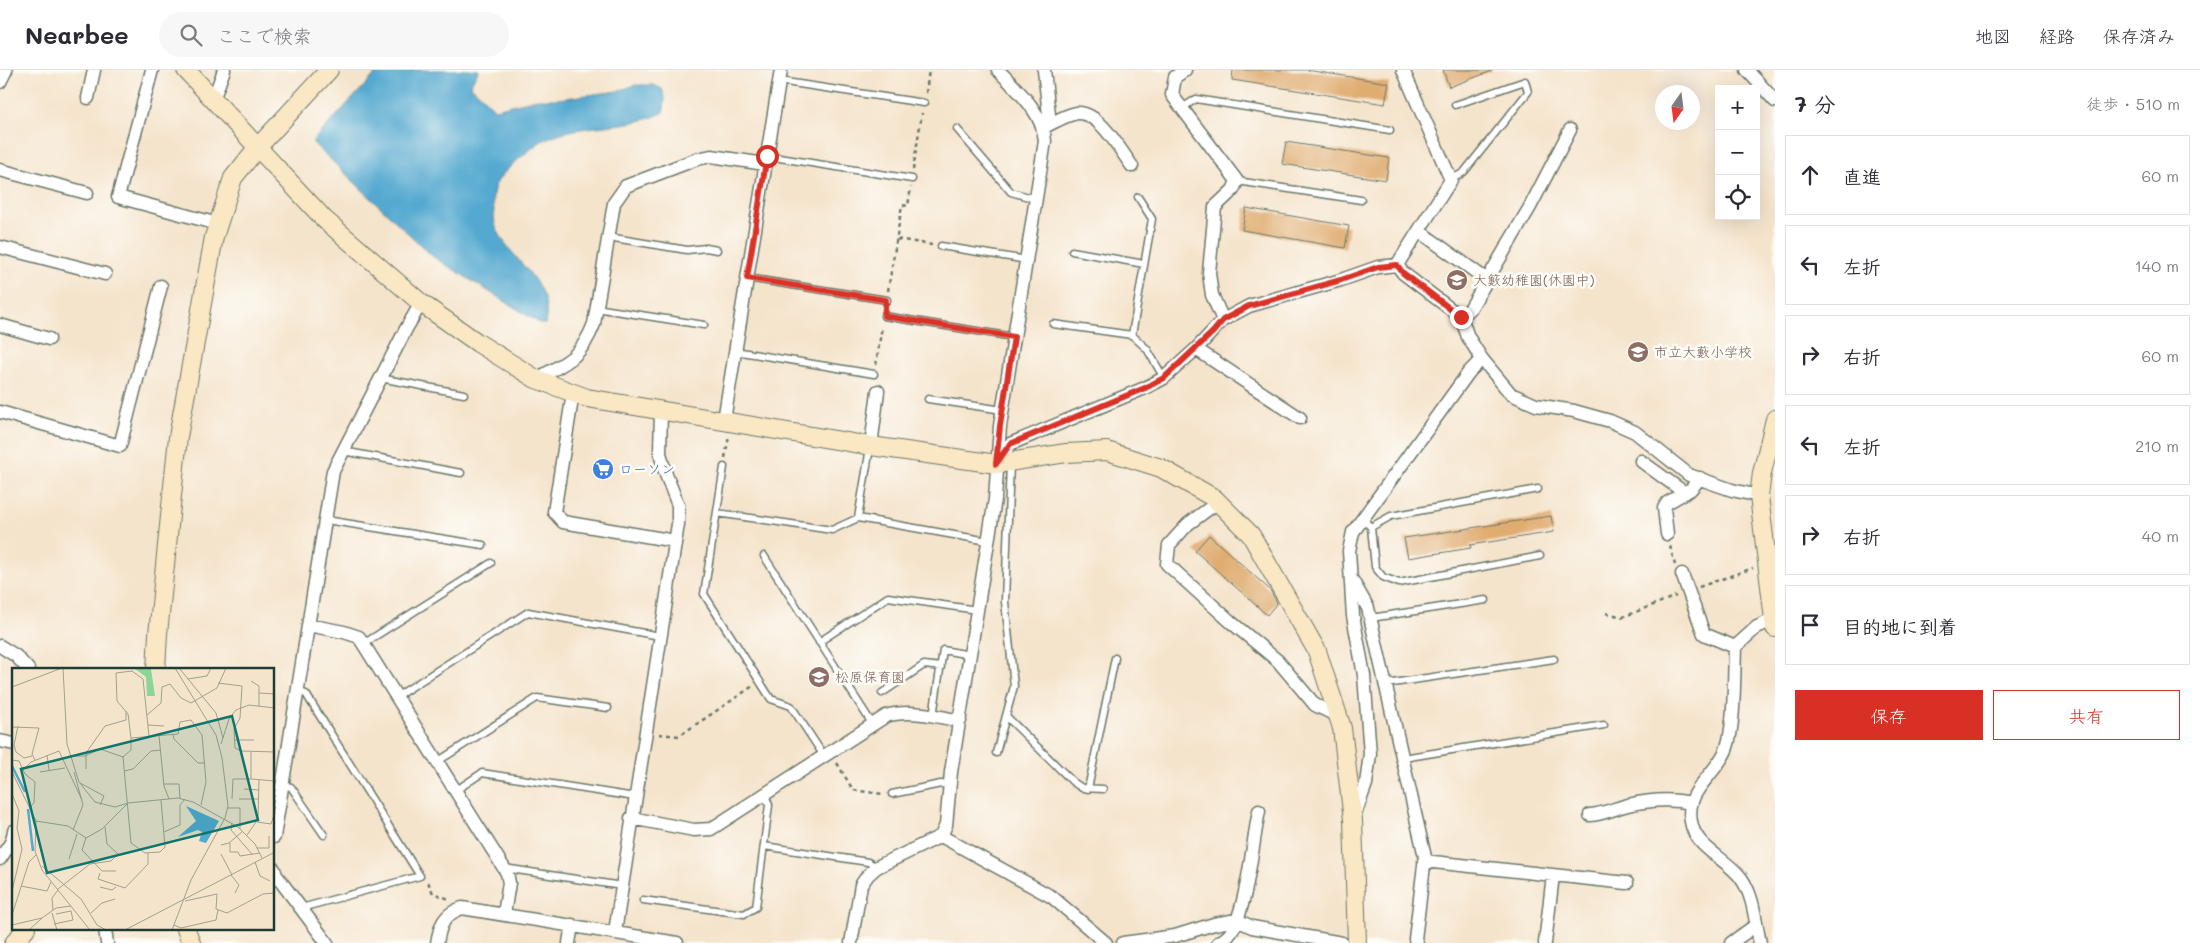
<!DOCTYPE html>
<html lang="ja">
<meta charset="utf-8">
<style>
:root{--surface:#fff;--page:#f7f7f7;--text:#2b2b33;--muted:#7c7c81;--line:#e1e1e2;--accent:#d93025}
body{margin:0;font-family:Mali,"Klee One",sans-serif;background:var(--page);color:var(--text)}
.controls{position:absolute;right:15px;top:15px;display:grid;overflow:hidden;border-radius:0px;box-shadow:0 5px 20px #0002}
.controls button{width:45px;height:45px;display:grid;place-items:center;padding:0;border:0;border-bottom:1px solid var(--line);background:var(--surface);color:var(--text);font:25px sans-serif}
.compass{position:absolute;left:1655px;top:15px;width:45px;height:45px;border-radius:50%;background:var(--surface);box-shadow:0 5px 20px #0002;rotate:194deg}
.stop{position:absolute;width:15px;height:15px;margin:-11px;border:4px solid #d93025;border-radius:50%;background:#fff}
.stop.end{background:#d93025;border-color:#fff;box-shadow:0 1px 5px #0008}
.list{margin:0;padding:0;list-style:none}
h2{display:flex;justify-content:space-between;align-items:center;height:65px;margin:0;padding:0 20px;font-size:21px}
h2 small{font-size:16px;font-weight:400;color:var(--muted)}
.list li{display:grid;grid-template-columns:32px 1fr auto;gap:15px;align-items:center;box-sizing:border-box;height:80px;margin:0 10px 10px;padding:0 10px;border:1px solid var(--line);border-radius:0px}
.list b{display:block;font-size:19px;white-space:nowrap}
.list em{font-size:16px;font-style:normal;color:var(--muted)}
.actions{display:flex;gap:10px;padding:15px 20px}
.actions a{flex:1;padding:11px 0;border:1px solid var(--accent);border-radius:0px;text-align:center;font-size:18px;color:var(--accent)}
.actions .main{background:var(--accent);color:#fff}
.icon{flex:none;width:28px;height:28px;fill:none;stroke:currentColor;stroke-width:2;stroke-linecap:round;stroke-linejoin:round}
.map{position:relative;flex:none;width:1775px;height:873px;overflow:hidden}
header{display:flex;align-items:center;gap:30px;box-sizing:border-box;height:70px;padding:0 25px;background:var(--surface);border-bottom:1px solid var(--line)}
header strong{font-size:24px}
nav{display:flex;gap:28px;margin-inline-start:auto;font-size:18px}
.search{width:350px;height:45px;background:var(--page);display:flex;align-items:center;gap:12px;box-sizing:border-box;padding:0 18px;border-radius:28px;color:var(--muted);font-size:19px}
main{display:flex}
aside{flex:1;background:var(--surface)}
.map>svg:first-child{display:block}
.water{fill:#54a9d0;stroke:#3a7382}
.building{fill:#e0ac6f}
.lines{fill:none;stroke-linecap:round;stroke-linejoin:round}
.lane-casing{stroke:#6a7769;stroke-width:9}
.street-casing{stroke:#6a7769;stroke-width:15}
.secondary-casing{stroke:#6a7769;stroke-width:20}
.path{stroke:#6a7769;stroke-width:2.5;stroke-dasharray:4 4;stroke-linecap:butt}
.lane{stroke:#fff;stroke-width:6}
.street{stroke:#fff;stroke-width:12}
.secondary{stroke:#fae7c3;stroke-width:18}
.route{stroke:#d93025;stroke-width:6}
.labels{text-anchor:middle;stroke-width:5;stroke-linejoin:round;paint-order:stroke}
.education-label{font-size:14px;fill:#785e54;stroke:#fdfcf7;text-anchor:start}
.shop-label{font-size:14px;fill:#366cbe;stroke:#fdfcf7;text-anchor:start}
.inset-river{fill:none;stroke:#54a9d0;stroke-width:2.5}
.inset-road{fill:none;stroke:#9fa18f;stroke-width:1}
.view{fill:#0f766e;fill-opacity:0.15;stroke:#0f766e;stroke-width:2.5}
.inset-edge{fill:none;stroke:#1f3d34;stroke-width:2.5}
</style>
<header>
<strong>Nearbee</strong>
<div class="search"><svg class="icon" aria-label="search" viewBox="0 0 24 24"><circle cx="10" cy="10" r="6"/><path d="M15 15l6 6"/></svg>ここで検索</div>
<nav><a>地図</a><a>経路</a><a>保存済み</a></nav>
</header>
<main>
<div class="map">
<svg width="1775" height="873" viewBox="0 0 1775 873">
<rect width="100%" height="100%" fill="#fdfcf7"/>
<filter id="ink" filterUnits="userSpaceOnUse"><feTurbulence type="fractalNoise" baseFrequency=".02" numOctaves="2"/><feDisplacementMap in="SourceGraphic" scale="10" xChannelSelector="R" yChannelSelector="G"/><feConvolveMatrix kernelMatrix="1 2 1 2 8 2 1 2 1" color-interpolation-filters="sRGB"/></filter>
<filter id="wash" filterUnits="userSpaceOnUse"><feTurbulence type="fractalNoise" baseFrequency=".0096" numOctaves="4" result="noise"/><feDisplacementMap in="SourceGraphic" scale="20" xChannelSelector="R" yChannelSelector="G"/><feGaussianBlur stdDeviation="1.12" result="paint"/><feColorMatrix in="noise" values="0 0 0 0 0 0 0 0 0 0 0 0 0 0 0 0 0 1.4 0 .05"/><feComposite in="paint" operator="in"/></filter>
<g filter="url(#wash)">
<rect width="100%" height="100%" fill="#f5e4cc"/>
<path class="water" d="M379,0H479L470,15L495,39L537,29H557L618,21L635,15H654L662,19L665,27L664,42C626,63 563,49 531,79C519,89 504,100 496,114C492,122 492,132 494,140C494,146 494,153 497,159C511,191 555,214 545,254H541L432,186L312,72Z"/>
<g id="blocks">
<path class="building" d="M1233,0H1306L1389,13L1385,34L1232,10Z
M1443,0H1492V1L1449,17Z
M1286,72L1389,88L1386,110L1282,94Z
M1246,138L1349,156L1345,178L1242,160Z
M1551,446L1554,462L1470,475L1471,478L1408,488L1404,468Z
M1209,465L1270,520L1277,533L1267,545L1195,481Z"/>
</g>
</g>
<g filter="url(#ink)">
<use href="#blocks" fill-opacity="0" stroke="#6a7769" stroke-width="1"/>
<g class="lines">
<g class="lane-casing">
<path id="lane" d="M779,11L924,33
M1182,38L1196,29L1390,60
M957,59L1011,122L1036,129
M767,86L912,109
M1451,110L1464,102L1528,22L1525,11L1455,35
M1237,111L1361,130
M608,167L687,180L706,178L717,180
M941,176L1027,190
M1072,181L1144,194
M747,208L887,230
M596,238L704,255
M884,246L1014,267
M1053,254L1132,265L1147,279L1164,308
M1132,265L1152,149L1138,127
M735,281L874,304
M380,308L464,324
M928,329L1003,340
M343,381L461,403
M724,397L704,524L771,629L791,636L824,686
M717,443L832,460L858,448L988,471
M858,448L870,378
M1362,449L1371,457L1375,497L1383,507L1399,513L1540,486
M326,450L483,475
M1371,457L1391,446L1538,419
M764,486L873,655
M1371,548L1486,530
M819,572L888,527L977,540
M363,574L491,493
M1386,614L1554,589
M297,621L306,624L420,806L301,838
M882,623L924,595L941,597
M396,627L528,542L660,566
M933,646L943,580L970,585
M1006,646L1073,712L1082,718L1103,719
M996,683L1014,616L1005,532L1010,393
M1403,688L1604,655
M437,692L537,628L608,638
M282,715L291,717L324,765
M1088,719L1115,588
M455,721L482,703L635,727
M892,724L941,714L950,715
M764,776L868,792L877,797
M504,798L622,816
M643,830L744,844L756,837L769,735L765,725"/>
</g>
<g class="street-casing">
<path id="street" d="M152,0L118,127L218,154
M1044,0L1050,54
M1185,0L1175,7L1172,25L1237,111L1233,120L1215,137L1209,203L1212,225L1223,250
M1747,0L1775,31
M0,12L6,0
M88,28L94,0
M213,30L224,0
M1044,57C1055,52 1065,45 1077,43C1099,41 1120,80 1132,96
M0,100L87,123
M1419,161L1487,210
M0,177L105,204
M1397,195L1403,203L1461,247L1468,267L1482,289L1511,324L1536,335L1574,341L1610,351L1635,362L1689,405L1732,420L1759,426
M1397,195L1451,110L1403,0
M1461,247L1470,239L1530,137L1570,60
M0,255L49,269
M1196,279L1300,348
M536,309C566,293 581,288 594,254L614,133L626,116L697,89L711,86L765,94
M573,323L554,442L563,452L675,471
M0,342L120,376L161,216
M724,350L781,0
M871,376L878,321
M1641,391L1685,423
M998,392L1010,374L1145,318L1164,308L1196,279L1223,250L1249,236L1341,210L1378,197L1397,195
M1218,432L1188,454L1169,475L1167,494L1231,552L1278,591L1315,635L1338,646
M1667,464L1664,438L1667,433L1691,419L1700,408
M1682,504L1704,564L1735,577
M1352,510L1368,538L1425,787L1415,869L1417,873
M308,555L344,562L359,567L507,803L509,813L504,844
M0,576L16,586L28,599
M0,671L14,674
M1590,745C1604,744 1615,738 1628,735C1649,730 1670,728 1691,733
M1354,747L1366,714L1370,684L1364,605L1353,546L1349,481L1353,462L1469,302L1482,289
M631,748L694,760L711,759L886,646C909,639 937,646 960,651
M941,766L1052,827L1106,873
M274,767L333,401L406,259L421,233
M0,789L12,771L14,761
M1424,791L1627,813
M274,799L276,805L327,873
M105,859L107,873
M615,862L678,454V435L665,402L660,383L661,340
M437,873C440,855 444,844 462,838L677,873
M569,873L572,855
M851,873L861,815L868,805L877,797L941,766L946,755L951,702L995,429L1000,356L1045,71C1043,42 1018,21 998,0
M1123,873L1175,866L1214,854L1237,850L1252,857L1342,873
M1218,873C1221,871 1225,869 1228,866C1246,848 1253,769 1259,741
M1545,873L1553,805
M1731,873L1756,855
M1760,873C1755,851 1754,826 1741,808C1727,789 1698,779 1692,756C1682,721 1714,708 1726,680C1735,658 1734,603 1735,577L1757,557L1773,550"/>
</g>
<g class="secondary-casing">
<path id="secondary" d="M186,0L324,149L421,233L478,273L536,309L587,328L871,376L997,394L1066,383L1107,381L1161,398L1214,428L1251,465L1317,581L1342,658L1353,750L1357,873
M1775,349L1762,403L1759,426L1775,558
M156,599L158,564L178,367L214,167L233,108L257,78L329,0
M186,859L191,873
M14,873L26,859"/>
</g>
<path class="path" d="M926,23L929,0
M913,100L922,43
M897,169L932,175
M888,221L902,135L908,136L911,117
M876,295L882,256
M725,388L729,366
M1670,476L1675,495
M1699,517L1753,498
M1606,543L1623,547L1676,526
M659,664L679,666L753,616
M837,693L853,720L883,724
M428,812L433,823L449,829"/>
<use href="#lane" class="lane"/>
<use href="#street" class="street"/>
<use href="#secondary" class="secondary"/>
</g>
</g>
<g class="lines" filter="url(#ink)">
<path class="route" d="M767,86L747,208L886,230L884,246L1014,267L1000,356L996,394L1010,374L1145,318L1164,308L1213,262L1223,250L1249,236L1341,210L1378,197L1397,195L1403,203L1461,247"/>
</g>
<defs>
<g id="school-disc" transform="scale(1.125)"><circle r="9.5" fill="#8d6e63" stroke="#fdfcf7"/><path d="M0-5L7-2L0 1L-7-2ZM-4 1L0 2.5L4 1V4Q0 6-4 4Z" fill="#fff"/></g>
<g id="supermarket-disc" transform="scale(1.125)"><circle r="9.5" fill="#3f7fe0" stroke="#fdfcf7"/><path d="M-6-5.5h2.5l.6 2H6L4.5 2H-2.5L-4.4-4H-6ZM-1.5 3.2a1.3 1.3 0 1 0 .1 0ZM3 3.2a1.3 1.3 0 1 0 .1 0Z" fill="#fff"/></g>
</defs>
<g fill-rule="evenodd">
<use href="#school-disc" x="1457" y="210"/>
<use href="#school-disc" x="1638" y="282"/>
<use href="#supermarket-disc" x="603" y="399"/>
<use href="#school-disc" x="819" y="607"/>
</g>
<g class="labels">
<g class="education-label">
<text x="1473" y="215">大籔幼稚園(休園中)</text>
<text x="1654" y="287">市立大藪小学校</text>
<text x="835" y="612">松原保育園</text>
</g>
<g class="shop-label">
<text x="619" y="404">ローソン</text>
</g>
</g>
<g transform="translate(12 598)">
<rect width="262" height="262" fill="#f5e4cc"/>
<path d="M122,0L139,1L143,28H135L134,9Z" fill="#8ad694"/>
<path d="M174,138L207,153L194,175L187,173L190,164L186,162L166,169L184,153Z" fill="#54a9d0"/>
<path class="inset-river" d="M0,98L13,124M16,141L21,183"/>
<path class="inset-road" d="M51,0L55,76L67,114L83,134L103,139L116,135L166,130L181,134L226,159L243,176L250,190M167,0L204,45L211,70M176,11L195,8L199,0M239,13L247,18V38M206,15L230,18L228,50L222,61L223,80L229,83L263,84M0,19L50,0M247,25L263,26M135,47L149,35L150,19L158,16L169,30L179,35L205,20L214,0M136,57L152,58M6,58L2,77L4,84L12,90L20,88M0,59L27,60L20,86L23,92M161,66L162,71L186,95H193M147,68L152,118L157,131M119,70L166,66L168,54L179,52L190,67L194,114L189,137M222,72H242M209,76L217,51L224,42L237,37L263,40M239,84V111L263,113M35,87L37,102M58,88H73L88,81L111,89M111,89L119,82V70L116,46L105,33L104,5L120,3L131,11L137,68M111,89L119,175L133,185L148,184L153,179L149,132M0,92L7,93L13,106L23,114L22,135L18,139M74,101V85L93,58L114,52V43M11,102L19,94L47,83L70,132M112,103L121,101L139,83L149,82M0,104L24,153L23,183L30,202L78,262M28,104L53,100M68,115L92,128L88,137M152,116H167L168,131M232,121L247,122M0,126L7,143L5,160L10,181L0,223M220,131L221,111H239M227,131H247M215,140H228V161M24,153L56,158L74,170M245,154L259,156L263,144M220,155L219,162L240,186M61,162L71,137L62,104M152,164L168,157V137L173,131M235,167L246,151L247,112M218,175V184H226L228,188L248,185M209,177L217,175L231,163M245,180H257V168M209,186L220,207M57,191L65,166M243,194L248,208L258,213M30,198L69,231L85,257L94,262M104,203H90L70,182L74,170L90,161L115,136M88,205L86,211L113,220L136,196V185M219,207L227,217L223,225M9,218L35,223L39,214M88,219L100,222L104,219M46,221L78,196L99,193L106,186L95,176L93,159M173,233L205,226L204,241L215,245L251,226L263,225M41,242L40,230L46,222M40,245L45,262M79,245L90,235L103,231M0,247L17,194L24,187M42,256L61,252L59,243L44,246M0,257L30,250L44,240L59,238M162,257L169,260L204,252L206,242M17,262L30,250M113,262L263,184M160,262L179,212L213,150L216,138L210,90L204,67L163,0"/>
<path class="view" d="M220,48L246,152L35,205L9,101Z"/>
<rect width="262" height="262" class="inset-edge"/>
</g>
</svg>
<div class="controls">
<button>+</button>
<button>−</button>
<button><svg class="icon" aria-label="locate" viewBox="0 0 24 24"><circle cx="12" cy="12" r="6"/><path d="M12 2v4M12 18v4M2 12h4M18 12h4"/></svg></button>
</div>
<svg class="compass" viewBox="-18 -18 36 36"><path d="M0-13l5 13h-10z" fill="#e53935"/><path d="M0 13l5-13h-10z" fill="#7c7c81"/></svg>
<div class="stop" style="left:767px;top:86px"></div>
<div class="stop end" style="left:1461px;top:247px"></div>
</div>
<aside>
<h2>7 分<small>徒歩 · 510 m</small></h2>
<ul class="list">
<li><svg class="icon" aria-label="ahead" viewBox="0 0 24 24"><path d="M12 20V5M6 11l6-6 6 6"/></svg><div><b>直進</b></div><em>60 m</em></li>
<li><svg class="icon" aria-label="left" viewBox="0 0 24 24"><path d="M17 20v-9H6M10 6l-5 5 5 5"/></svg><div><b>左折</b></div><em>140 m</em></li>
<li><svg class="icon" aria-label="right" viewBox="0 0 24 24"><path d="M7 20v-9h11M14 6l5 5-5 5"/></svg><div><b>右折</b></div><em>60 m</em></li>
<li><svg class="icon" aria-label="left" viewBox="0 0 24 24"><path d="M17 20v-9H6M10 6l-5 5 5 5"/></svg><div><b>左折</b></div><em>210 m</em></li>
<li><svg class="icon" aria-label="right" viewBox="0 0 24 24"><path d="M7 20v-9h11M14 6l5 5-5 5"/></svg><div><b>右折</b></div><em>40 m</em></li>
<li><svg class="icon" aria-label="arrive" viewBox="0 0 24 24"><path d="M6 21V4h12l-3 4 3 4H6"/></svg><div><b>目的地に到着</b></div></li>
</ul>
<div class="actions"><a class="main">保存</a><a>共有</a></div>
</aside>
</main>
